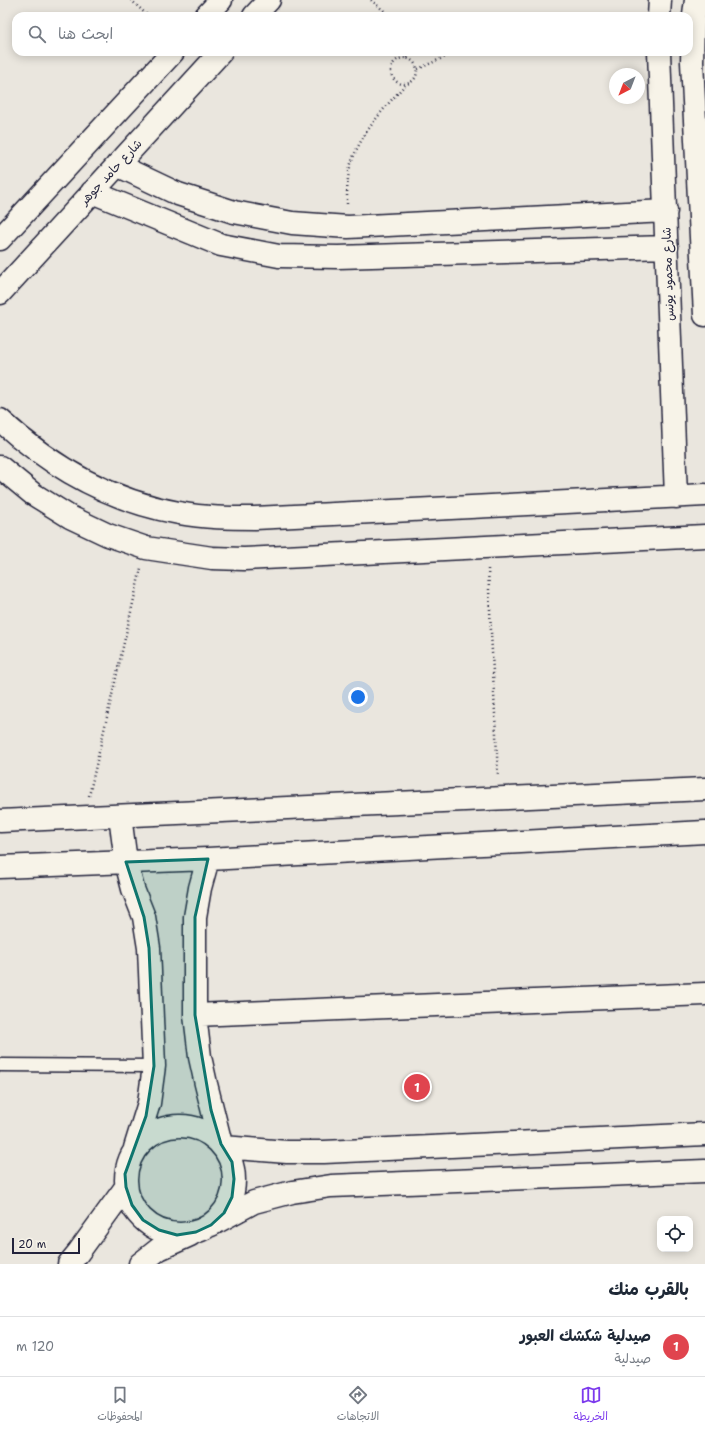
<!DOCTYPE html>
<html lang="ar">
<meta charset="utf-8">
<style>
:root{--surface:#fff;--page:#f6f6f7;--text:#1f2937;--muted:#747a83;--line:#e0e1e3;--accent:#7c3aed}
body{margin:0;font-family:"Shantell Sans","Playpen Sans Arabic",sans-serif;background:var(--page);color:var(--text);direction:rtl}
.controls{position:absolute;right:12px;bottom:12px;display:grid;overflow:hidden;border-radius:8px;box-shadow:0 2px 10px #0003}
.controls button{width:36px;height:36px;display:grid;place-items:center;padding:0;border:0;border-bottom:1px solid var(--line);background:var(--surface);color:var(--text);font:20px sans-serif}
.compass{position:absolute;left:609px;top:68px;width:36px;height:36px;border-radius:50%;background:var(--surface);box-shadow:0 2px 10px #0003;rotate:222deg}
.scale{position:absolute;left:12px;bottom:10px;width:68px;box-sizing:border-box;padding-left:4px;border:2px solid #22223b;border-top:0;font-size:11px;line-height:14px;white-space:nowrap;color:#22223b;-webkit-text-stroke:3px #f7f3e8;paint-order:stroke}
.you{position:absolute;left:358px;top:697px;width:14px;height:14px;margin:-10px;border:3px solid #fff;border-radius:50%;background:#1a73e8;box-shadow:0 0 0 6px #1a73e833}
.badge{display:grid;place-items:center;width:26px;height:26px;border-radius:50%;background:var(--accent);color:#fff;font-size:13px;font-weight:700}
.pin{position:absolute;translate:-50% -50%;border:2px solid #fff;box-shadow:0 1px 4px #0006}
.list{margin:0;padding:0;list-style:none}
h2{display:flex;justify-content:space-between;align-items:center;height:52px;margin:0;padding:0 16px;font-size:17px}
h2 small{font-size:13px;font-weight:400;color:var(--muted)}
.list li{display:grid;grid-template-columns:26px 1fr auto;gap:12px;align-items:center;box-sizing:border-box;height:60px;padding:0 16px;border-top:1px solid var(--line)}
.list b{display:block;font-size:15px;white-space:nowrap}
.list p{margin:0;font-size:13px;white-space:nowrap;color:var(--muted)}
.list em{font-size:13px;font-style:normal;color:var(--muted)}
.icon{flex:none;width:22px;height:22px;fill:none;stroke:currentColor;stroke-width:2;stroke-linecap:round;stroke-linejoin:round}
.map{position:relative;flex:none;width:705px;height:1264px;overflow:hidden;direction:ltr}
.search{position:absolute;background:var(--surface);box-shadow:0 2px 10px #0003;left:12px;right:12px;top:12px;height:44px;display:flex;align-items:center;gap:10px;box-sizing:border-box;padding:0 14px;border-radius:12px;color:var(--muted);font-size:15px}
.sheet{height:112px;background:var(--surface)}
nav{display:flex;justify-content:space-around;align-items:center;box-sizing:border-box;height:56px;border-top:1px solid var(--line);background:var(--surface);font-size:11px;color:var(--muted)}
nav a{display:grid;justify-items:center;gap:2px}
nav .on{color:var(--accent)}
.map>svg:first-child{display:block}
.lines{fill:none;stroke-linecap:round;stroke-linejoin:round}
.lane-casing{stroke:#22223b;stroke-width:15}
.street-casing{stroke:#22223b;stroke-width:25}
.path{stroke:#22223b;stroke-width:2.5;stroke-dasharray:1 3;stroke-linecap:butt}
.lane{stroke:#f7f3e8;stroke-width:12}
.street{stroke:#f7f3e8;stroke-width:22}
.marked{fill:#0f766e;fill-opacity:0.2;stroke:#0f766e;stroke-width:3;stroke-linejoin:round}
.labels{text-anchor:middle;stroke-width:3;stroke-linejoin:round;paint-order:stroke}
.street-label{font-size:12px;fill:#22223b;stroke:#f7f3e8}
</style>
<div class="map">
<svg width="705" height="1264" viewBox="0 0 705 1264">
<rect width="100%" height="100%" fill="#eae6de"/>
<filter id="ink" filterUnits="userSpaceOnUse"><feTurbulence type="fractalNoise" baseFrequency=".025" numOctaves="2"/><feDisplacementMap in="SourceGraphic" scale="8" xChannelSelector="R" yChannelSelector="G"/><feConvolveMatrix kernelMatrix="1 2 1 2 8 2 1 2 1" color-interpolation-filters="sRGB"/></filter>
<g filter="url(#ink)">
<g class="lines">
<g class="lane-casing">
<path id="lane" d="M0,1065L154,1066"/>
</g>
<g class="street-casing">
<path id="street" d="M696,0L693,23L692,62L705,315
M206,16L221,0
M254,16L269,0
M659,16L660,0
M659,52L676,497
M117,165L178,194L234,212L292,223L348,227L666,211
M92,192L221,245L279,256L338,257L667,247
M0,239L173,52
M0,293L221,52
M0,420C50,466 111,501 179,513C205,518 230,518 255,518L705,495
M0,467L33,494L70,517L108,535L146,548L212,558L244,559L705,536
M120,816L126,862L133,889L144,917L149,948L154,1066L149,1103L135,1148
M0,821L705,789
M208,859L200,888L195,917V1015L200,1057L206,1084L221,1144
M0,867L208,859L705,832
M195,1015L705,994
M126 1180a54 54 0 1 1 108 0a54 54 0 1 1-108 0Z
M223,1147L287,1152H324L705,1134
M211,1225L254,1202L292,1192L331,1186L705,1171
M69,1264L78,1253L126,1187
M140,1264L159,1249L190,1235"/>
</g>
<path class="path" d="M131,0L148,16
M371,0L390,16
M391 71a13 13 0 1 1 26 0a13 13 0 1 1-26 0Z
M407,58L408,52
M418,69L456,52
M347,204C347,192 347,179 350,167C358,137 384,108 405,85
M488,569L498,776
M89,796L141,568"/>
<use href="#lane" class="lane"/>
<use href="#street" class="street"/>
</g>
</g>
<path class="marked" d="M208,859L195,917V1015L211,1110L221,1144L232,1162L234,1179L232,1197L224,1213L211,1225L196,1232L177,1235L159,1230L143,1220L132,1205L126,1187L125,1174L146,1116L154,1066L149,948L144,917L126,862Z"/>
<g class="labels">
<g class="street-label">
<text transform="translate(111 172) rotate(-47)" y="4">شارع حامد جوهر</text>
<text transform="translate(668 274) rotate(-92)" y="4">شارع محمود يونس</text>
</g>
</g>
</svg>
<div class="controls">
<button><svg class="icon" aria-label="locate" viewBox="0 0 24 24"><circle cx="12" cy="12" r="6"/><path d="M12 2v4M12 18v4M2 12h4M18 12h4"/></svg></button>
</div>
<svg class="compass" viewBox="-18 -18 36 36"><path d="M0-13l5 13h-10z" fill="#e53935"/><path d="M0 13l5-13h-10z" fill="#747a83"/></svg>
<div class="scale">20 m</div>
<div class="you"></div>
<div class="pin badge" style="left:417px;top:1087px;background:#e0444e">1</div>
<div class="search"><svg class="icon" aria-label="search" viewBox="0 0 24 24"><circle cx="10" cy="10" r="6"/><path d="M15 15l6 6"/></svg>ابحث هنا</div>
</div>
<section class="sheet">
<h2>بالقرب منك<small></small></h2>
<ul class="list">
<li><span class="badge" style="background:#e0444e">1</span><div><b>صيدلية شكشك العبور</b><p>صيدلية</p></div><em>120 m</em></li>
</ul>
</section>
<nav>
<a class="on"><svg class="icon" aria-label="map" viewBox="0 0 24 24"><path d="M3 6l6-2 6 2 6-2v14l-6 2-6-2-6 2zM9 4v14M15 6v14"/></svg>الخريطة</a>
<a><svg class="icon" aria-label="directions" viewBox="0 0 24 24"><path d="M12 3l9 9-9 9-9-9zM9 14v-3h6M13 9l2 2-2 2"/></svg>الاتجاهات</a>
<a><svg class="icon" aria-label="saved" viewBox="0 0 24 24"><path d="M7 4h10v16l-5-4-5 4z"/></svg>المحفوظات</a>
</nav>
